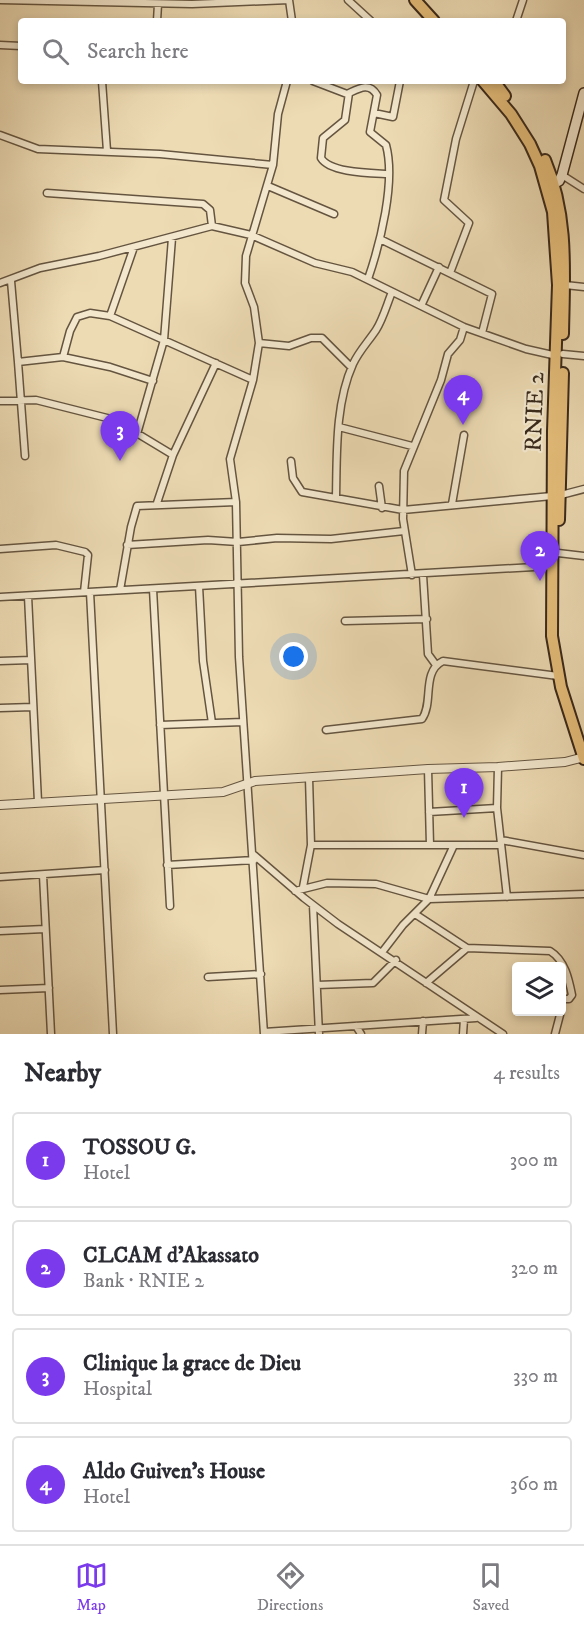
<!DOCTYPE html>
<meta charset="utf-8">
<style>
:root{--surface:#fff;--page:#f2f2f3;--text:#2b2b33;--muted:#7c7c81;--line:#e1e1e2;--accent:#7c3aed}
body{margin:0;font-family:"IM FELL DW Pica",serif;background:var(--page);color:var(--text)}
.controls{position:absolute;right:18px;bottom:18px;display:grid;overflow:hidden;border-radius:6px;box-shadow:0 3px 9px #0003}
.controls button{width:54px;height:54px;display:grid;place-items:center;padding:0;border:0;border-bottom:2px solid var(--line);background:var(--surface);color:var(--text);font:30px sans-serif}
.you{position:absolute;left:294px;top:657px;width:21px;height:21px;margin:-15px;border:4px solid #fff;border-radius:50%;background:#1a73e8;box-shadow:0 0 0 9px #1a73e833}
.badge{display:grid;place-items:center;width:39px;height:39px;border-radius:50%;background:var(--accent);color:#fff;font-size:20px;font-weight:700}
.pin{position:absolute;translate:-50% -50px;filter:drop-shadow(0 2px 3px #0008)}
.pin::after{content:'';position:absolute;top:32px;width:21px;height:18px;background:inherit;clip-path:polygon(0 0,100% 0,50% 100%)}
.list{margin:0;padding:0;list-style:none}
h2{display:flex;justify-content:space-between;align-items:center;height:78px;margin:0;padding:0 24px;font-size:26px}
h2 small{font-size:20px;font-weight:400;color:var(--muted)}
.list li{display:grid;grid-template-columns:39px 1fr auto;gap:18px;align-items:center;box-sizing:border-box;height:96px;margin:0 12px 12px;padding:0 12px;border:2px solid var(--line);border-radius:6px}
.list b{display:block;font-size:22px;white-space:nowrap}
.list p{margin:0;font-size:20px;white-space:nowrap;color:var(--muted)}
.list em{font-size:20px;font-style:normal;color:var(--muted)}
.icon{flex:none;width:33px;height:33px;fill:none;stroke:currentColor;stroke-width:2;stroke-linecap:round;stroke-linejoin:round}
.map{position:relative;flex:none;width:584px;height:1034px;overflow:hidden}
.search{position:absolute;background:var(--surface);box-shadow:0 3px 9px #0003;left:18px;right:18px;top:18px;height:66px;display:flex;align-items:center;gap:15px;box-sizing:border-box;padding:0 21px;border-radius:6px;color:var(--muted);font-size:22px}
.sheet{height:510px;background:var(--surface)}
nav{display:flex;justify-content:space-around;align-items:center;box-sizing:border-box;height:84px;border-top:2px solid var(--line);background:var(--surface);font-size:16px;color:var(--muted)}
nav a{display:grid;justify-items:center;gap:3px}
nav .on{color:var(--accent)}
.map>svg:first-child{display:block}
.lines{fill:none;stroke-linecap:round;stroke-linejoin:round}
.minor-casing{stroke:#655540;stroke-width:9}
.tertiary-casing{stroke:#655540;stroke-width:10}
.secondary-casing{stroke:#38281a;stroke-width:12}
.trunk-casing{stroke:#38281a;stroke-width:14}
.minor{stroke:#f3e8ce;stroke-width:6}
.tertiary{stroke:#f3e8ce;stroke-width:8}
.secondary{stroke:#f3e8ce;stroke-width:9}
.trunk{stroke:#e6be7a;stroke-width:10}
.labels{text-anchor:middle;stroke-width:4.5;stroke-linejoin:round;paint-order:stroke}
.street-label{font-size:24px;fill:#38281a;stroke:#f3e8ce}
</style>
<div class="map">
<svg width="584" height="1034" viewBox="0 0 584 1034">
<rect width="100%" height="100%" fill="#eddbb4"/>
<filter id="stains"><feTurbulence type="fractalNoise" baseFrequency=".00333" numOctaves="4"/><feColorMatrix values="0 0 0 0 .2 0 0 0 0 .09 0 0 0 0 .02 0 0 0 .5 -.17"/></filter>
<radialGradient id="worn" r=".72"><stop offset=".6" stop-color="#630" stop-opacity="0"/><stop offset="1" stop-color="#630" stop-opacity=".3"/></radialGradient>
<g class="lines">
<g class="minor-casing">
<path id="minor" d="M0,0L192,4L289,0
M289,0L292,21
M348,0L371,21
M157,21L158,4
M516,21L523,0
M0,45L21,46
M102,81L107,151
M313,81L347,94C358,89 369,81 377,95L370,132L386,145C396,182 380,244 368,279
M349,93L345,120L323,138L321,158C330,173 371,173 388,174
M374,113L393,117L400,81
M0,135L38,149L160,154L273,165
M562,175L584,189
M268,186L334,214
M47,193L203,204L210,210L212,226
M380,239L492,294L482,333
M450,273L469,223L444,200L456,139L474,81
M11,281L18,362
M0,283L40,268L99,256L212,226L251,235L315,263L352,272L464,327L526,349L557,356
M565,285L584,287
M421,306L439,267
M110,316L253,380
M259,343L289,346L311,338H322L351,367
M563,354L584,356
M63,357L110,367L153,381
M0,401L36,400L115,420L173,455L216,363
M339,427L412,446
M137,434L164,340L172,238
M25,456L18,362L63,357L70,331L77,317L90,313L110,316L134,247
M291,461L293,478L302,492L403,510L552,496
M379,486L382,508
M561,495L584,489
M336,497C337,454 335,404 353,364C359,351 368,342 376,330C383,319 387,304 392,292
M157,503L173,455
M452,504L464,435
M127,545L208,540L238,542L277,538L331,539L404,531
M0,549L56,545L85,552L88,555L84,592
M558,553L584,556
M412,575L403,519L404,471L441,380L448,354L460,340L464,327
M423,575L428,654L436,665
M199,586L203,661L212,723
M153,589L170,906
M120,590L131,527L137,506L236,502
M90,592L113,1034
M28,596L38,802
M0,597L552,566
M345,621L427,619
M0,661L31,660
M0,708L33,707
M160,725L243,722
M326,730L422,719C434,702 421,672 443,661L558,676
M498,767L497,808L507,897
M428,769L430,845
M309,778L311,845H501
M429,812L497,808
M501,840L584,855
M254,855L304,898L338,924L503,1034
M167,865L254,860
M43,875L51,1034
M0,877L105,870
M303,887L311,845
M295,891L327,883L376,884L429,899L584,894
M313,905L319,1034
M415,914L467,948L550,951C565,960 569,980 572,995L569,999H562
M0,931L45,929
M383,951L403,925L429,899L454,845
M208,977L261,974
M426,983L467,948
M317,985L373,983L396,960
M0,990L49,988
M356,1026L361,1034
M264,1032L476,1018
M264,1034L239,657L236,502L230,459L253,380L259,343L254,307L245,283L246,256L273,165L278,114L287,81
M422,1034L423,1021
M463,1034L464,1019
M555,1034L561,1011"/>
</g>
<g class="tertiary-casing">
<path id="tertiary" d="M0,805L223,792L255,781L428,769L498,767L565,762L584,757"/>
</g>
<g class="secondary-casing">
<path id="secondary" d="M549,186L559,181L562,175L584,93"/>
</g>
<g class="trunk-casing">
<path id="trunk" d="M415,0L434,21
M483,81L511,114L530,144L540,166L553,212L558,285L553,431L552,636L561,687L584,759
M494,81L505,96
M545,160C569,217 564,274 563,334
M559,520L563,373"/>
</g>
<use href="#minor" class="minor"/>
<use href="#tertiary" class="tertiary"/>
<use href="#secondary" class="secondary"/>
<use href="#trunk" class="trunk"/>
</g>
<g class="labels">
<g class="street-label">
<text transform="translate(534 412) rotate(-88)" y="8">RNIE 2</text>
</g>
</g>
<rect width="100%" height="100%" filter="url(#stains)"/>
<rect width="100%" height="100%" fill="url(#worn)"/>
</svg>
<div class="controls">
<button><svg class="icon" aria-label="layers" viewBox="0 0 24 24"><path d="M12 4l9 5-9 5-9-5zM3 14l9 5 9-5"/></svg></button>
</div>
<div class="you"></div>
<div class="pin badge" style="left:464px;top:818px">1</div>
<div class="pin badge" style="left:540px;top:581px">2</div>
<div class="pin badge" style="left:120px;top:461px">3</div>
<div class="pin badge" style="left:463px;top:425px">4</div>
<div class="search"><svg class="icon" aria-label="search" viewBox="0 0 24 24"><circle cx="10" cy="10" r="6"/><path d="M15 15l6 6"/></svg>Search here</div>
</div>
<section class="sheet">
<h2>Nearby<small>4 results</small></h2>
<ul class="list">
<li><span class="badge">1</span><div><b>TOSSOU G.</b><p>Hotel</p></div><em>300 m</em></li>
<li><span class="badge">2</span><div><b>CLCAM d'Akassato</b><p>Bank · RNIE 2</p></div><em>320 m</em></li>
<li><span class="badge">3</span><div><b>Clinique la grace de Dieu</b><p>Hospital</p></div><em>330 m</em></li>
<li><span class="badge">4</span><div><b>Aldo Guiven's House</b><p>Hotel</p></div><em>360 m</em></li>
</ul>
</section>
<nav>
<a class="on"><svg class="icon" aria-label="map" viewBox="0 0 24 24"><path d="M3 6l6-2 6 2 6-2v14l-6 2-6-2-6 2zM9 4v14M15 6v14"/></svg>Map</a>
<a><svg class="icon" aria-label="directions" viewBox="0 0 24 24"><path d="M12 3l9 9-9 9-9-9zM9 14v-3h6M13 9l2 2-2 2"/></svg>Directions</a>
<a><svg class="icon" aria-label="saved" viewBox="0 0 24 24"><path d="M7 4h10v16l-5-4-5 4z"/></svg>Saved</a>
</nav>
